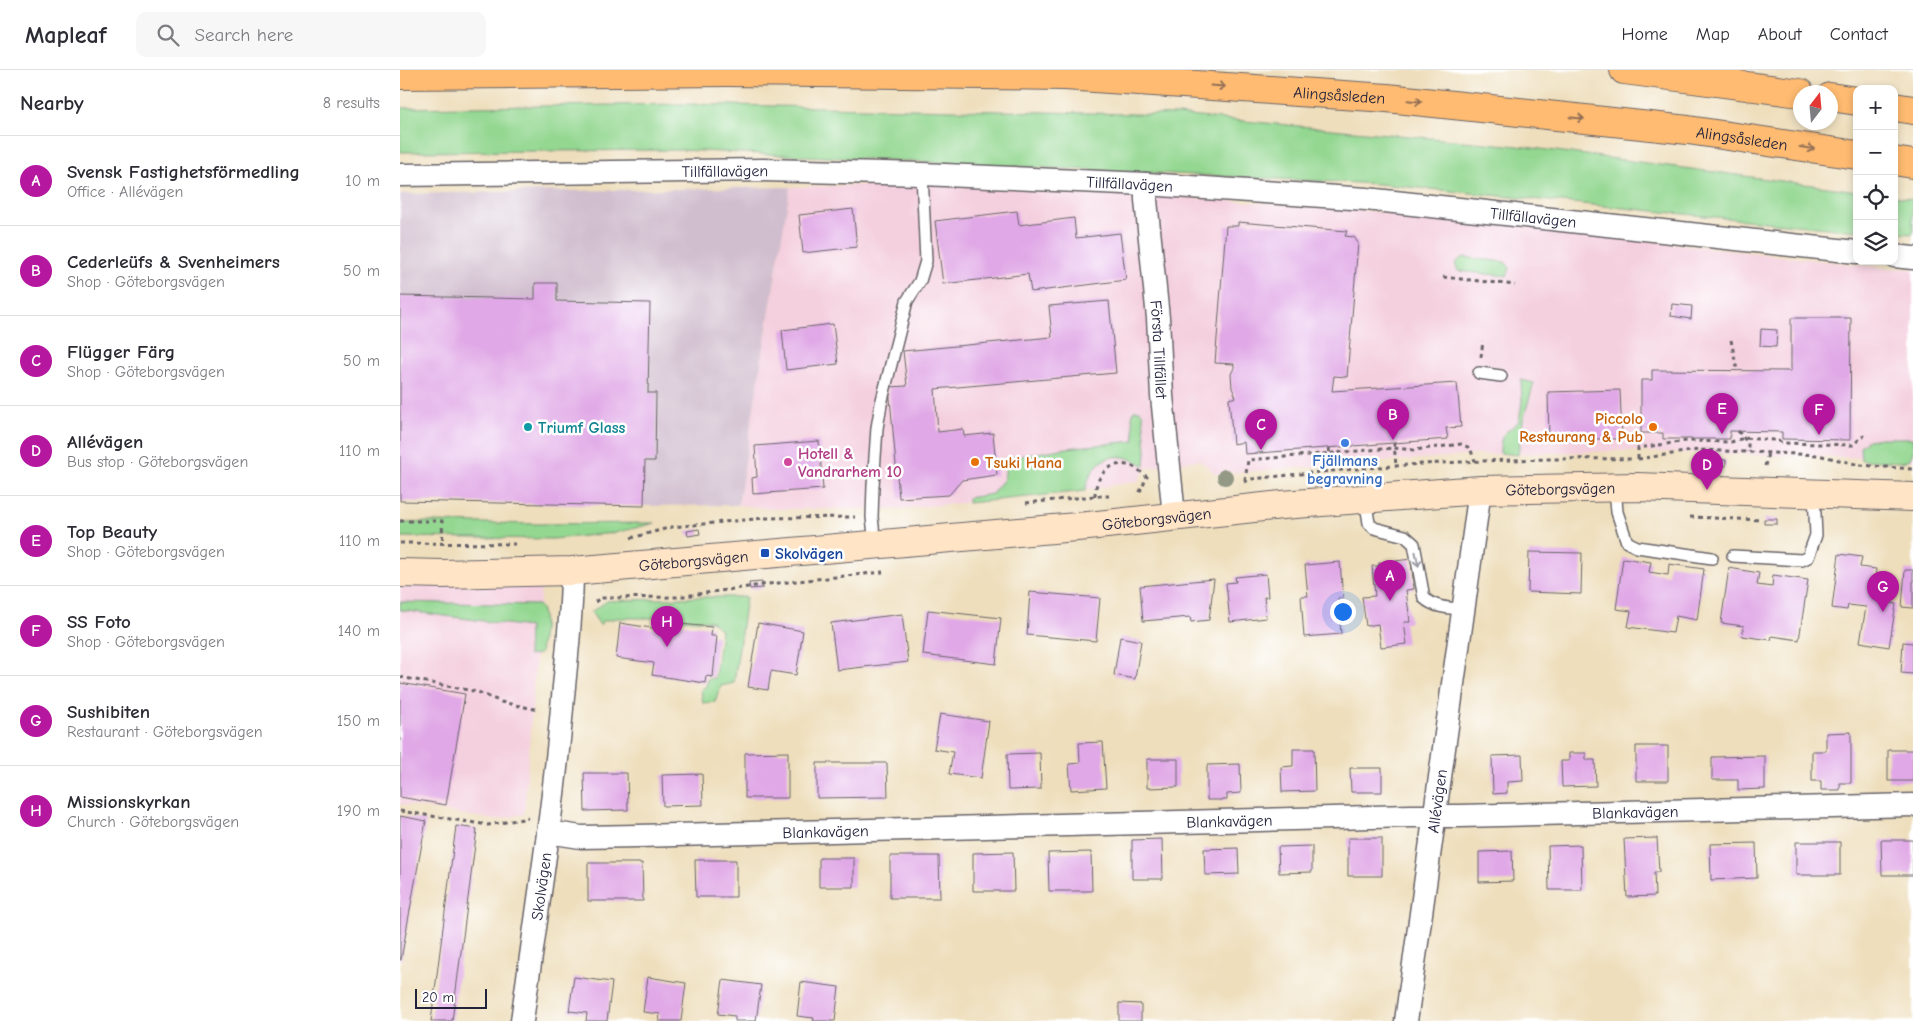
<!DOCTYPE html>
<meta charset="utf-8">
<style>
:root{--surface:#fff;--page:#f7f7f7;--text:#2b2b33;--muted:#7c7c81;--line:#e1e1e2;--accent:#b5179e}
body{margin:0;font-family:"Comic Neue",sans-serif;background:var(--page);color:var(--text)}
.controls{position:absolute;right:15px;top:15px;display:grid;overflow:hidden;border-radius:10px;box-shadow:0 2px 8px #0003}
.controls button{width:45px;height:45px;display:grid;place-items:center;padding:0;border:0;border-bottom:1px solid var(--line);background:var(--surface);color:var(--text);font:25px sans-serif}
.compass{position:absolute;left:1393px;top:15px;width:45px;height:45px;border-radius:50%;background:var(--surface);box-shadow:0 2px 8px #0003;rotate:16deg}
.scale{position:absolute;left:15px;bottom:12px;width:72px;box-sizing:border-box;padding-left:5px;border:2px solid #22223b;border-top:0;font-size:14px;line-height:18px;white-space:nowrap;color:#22223b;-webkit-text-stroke:4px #fff;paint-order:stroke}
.you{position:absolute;left:942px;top:541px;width:18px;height:18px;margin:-12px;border:4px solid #fff;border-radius:50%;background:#1a73e8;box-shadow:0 0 0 8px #1a73e833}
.badge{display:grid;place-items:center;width:32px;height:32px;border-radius:50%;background:var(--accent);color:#fff;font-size:16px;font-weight:700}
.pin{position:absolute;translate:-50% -41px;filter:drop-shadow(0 1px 2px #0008)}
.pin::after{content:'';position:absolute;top:26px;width:18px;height:15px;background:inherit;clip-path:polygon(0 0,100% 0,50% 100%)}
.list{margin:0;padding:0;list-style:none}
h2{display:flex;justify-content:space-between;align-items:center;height:65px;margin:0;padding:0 20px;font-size:21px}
h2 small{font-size:16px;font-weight:400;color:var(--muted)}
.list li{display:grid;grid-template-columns:32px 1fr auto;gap:15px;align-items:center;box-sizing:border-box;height:90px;padding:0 20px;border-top:1px solid var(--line)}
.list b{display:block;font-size:19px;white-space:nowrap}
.list p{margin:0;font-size:16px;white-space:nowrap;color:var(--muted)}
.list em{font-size:16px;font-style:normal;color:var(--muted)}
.icon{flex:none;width:28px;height:28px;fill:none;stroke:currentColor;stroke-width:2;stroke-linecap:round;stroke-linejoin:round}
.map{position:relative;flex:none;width:1513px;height:951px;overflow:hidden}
header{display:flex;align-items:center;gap:30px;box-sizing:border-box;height:70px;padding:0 25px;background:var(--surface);border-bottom:1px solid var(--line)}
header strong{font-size:24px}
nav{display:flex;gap:28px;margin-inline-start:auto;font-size:18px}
.search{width:350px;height:45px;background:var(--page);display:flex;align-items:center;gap:12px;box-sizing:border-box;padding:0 18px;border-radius:10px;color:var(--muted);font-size:19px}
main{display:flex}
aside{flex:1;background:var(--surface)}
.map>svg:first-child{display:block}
.built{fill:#f4cfde}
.industrial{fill:#d0bdce}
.green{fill:#93d790;stroke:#5a7c66}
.building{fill:#e0a8e6}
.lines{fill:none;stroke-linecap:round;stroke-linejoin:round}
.lane-casing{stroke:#696468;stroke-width:14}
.street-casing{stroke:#696468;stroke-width:25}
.secondary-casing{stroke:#696468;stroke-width:30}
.highway-casing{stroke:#696468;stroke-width:30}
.path{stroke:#696468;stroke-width:3;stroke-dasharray:4 4;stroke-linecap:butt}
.lane{stroke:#fff;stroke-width:11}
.street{stroke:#fff;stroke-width:22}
.secondary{stroke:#ffe4c6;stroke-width:28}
.highway{stroke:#ffbb71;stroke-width:28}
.tree{fill:#949986}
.oneway{stroke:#906e56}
.oneway2{stroke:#9c9ca7}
.culture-dot{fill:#0f9aa8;stroke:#fff;stroke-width:2}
.food-dot{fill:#e8710a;stroke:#fff;stroke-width:2}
.shop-dot{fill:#3f7fe0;stroke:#fff;stroke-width:2}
.hotel-dot{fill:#d1479c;stroke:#fff;stroke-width:2}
.transit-dot{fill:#1a4fb4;stroke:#fff;stroke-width:2}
.labels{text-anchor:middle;stroke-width:5;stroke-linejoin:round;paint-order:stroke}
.street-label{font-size:16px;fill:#22223b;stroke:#fff}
.food-label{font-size:16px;font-weight:bold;fill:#c56008;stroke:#fff;text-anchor:end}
.culture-label{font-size:16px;font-weight:bold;fill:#0d838f;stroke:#fff;text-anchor:start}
.hotel-label{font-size:16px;font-weight:bold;fill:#b23c85;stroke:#fff;text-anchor:start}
.shop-label{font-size:16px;font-weight:bold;fill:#366cbe;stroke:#fff}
.transit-label{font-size:16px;font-weight:bold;fill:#164399;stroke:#fff;text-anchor:start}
</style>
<header>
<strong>Mapleaf</strong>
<div class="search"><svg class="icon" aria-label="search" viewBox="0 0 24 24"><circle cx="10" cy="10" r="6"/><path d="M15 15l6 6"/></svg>Search here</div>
<nav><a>Home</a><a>Map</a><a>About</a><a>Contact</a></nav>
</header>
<main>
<aside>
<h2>Nearby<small>8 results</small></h2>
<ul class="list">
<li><span class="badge">A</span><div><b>Svensk Fastighetsförmedling</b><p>Office · Allévägen</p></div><em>10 m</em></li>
<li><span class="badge">B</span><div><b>Cederleüfs &amp; Svenheimers</b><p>Shop · Göteborgsvägen</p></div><em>50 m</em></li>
<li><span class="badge">C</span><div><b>Flügger Färg</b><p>Shop · Göteborgsvägen</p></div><em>50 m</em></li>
<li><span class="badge">D</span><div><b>Allévägen</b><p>Bus stop · Göteborgsvägen</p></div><em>110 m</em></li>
<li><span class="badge">E</span><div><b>Top Beauty</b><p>Shop · Göteborgsvägen</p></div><em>110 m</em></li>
<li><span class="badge">F</span><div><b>SS Foto</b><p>Shop · Göteborgsvägen</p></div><em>140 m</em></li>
<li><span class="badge">G</span><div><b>Sushibiten</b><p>Restaurant · Göteborgsvägen</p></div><em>150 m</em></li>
<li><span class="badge">H</span><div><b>Missionskyrkan</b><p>Church · Göteborgsvägen</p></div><em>190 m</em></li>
</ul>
</aside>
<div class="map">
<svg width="1513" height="951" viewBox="0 0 1513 951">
<rect width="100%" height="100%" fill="#fff"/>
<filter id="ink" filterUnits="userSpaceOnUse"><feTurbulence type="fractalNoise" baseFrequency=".02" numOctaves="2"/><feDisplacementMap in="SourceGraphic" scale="10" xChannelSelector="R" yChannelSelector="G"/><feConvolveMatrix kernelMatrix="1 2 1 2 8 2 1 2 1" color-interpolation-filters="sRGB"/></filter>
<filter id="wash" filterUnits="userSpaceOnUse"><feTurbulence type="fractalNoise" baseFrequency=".0096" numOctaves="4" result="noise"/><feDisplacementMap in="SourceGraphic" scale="20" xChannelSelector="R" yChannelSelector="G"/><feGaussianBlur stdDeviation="1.12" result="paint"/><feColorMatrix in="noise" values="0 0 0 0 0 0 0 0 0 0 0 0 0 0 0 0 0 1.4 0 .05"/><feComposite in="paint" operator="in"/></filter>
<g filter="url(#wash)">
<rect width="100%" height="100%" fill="#eedebc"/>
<path class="built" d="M505,114L723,123L948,139L1113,155L1486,198L1513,199V391L1469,388L1219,381L1074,385L816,404L799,390L746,398L738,411L663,424L497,439H372L338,435L390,117Z
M0,512L141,518L124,744L95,750L0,734Z"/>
<path class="industrial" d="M390,117L338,435L244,436L0,431V124Z"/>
<path class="green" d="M284,34L778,45L1118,76L1457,121V161L979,114L281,80L0,82V38Z
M1494,126L1513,129V164L1494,163Z
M1063,187L1105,192L1110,198L1107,206L1058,201L1055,193Z
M1121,310L1134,313L1123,350L1118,385L1100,383C1100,362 1105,364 1119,351L1122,331Z
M734,340H740L743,345L746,380L745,396C716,378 693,386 685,421L568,433V428L592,424L604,409L607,388L667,378L735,371L732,347Z
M1481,368H1513V382L1510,389L1502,392L1461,390L1460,376L1468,370Z
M28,452L138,454L255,453L215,463L153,469L0,467V453Z
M303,527H346L334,613L321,616L315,632L303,633L301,620L306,616L308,609L315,608L321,560L312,551L259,548H217L203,551L200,555L191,542L207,531Z
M0,532L138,535C148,542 141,572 140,584L128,586L129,557L0,540Z"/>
<g id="blocks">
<path class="building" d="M453,139L457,177L403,183L399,145Z
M617,141L619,155L674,148L676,168L720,163L726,210L631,222L628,204L543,214L535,151Z
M838,152L947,161L945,166L954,167L958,173L947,307L934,306L932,321L1057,313L1061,357L1046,358L1048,369L845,384L844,372L833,374L829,329L836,327L832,318L831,304L834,298V294L815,293L826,156H838Z
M135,213H157V231L250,233L248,323H256L255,391H245L244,436L0,431V226L135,229Z
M709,231L716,303L535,319L538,362L563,359L564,366L593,363L597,405L562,410L549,425L499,428L489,317L507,316L503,281L652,267L649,236Z
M1272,234L1292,236L1291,249L1271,246Z
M1391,248H1451L1450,370L1382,369V362L1330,361V369H1263V363H1241V310H1252V300L1391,301Z
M433,254L438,294L386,300L382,260Z
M1361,259L1377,260L1376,277L1360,276Z
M1220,320L1222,369H1149L1148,322Z
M419,371L423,419L353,424L352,408L357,407L355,376Z
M1310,389L1326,390V396H1310Z
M1364,449H1377V454H1364Z
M299,459L300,464L288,466L287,461Z
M1129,482L1182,483L1181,524L1128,522Z
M1439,484L1462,487L1460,497L1476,499L1473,529L1496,534L1489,577L1460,572L1466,537L1448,535L1447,540L1432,538Z
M1223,488L1251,492L1249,502L1268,505L1269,494L1304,499L1297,550L1276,546L1273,563L1228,557L1231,541L1216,539Z
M1011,489L1014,519L1006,520L1010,552H1004L1007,574L981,577L978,554L966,556L962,527L975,526L972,496H979V493Z
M940,492L943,528H938L941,564L904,567L901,526H908L905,495Z
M1329,498L1359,503L1357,515L1372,517L1373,505L1408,510L1399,570L1372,566L1371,570L1342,566L1344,556L1321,553Z
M1505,500H1513V538L1502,537Z
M866,504L868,527H864L866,548L830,552L826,513L836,512L835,507Z
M814,509L809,550L791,552L790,547L743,551L740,516Z
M362,512L363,518L350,519L349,513Z
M630,522L700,528L696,571L627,565Z
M528,540L601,548L596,594L523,585Z
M502,544L508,592L437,600L431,553Z
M259,552L312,557L311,566H317L313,607L306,606L305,613L252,605L254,593L216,588L220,553L258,559Z
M358,553L403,561L396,605L371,601L368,620L348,617Z
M720,567L741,571L735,609L714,605Z
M1503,572L1513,573V604L1501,603Z
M0,613L65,624L46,735L0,727Z
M540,644L589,651L581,708L549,704L553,682L534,679Z
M1451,662V713H1440V720H1421V711H1412V681H1426V663Z
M703,672L706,718L671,720L669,694L680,693L679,673Z
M1236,676H1268V711H1236Z
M893,679H914L915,721L882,722L881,697L893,696Z
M1488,680H1513V711H1488Z
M388,682V728H345V683Z
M640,683L641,719L608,720L607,684Z
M1169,683H1186V690H1195L1196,716L1162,717L1161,691H1169Z
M1122,685L1123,711L1107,712V723L1093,724L1092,686Z
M1365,686V719L1338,720V710H1312V687Z
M747,689H778V717L747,718Z
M417,693H487L488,727L417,728Z
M840,694L841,723L827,724V730H807V695Z
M950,698H982V722H951Z
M184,703H227L228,740L185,741Z
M302,704L303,735L263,736L262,705Z
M0,746L26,751L1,890H0Z
M56,756L77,759L52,951H31Z
M948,768H982V806H948Z
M1257,768L1259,802H1254L1255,826L1227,827L1224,769Z
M762,769L763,809H732V770Z
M1481,770H1513V805H1482Z
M1396,772H1440V805H1396Z
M1356,773L1357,808L1311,810L1310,774Z
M1181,775L1182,820H1149L1148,776Z
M912,776V802L879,803L878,777Z
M838,778L839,804L805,805L804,779Z
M1112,781L1113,811L1079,812V782Z
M613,782L614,821H573V783Z
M691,782L692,821H649L648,783Z
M490,786H539L540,828H490Z
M419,788H454V817H419Z
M295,790H336V827H296Z
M188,793H242L243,831H188Z
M174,907L212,912L207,951H186L187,943L169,941Z
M248,907L286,913L281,951H259L260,944L243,942Z
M323,910L361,915L356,951H335V946L318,944Z
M401,912L439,917L435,951H413L414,948L397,946Z
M719,933L741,934V951H719Z"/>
</g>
</g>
<g filter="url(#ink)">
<use href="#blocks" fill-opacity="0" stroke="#696468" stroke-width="1"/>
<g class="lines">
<g class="lane-casing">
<path id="lane" d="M1079,303L1101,306
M1215,417L1217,442L1227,472L1237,477L1312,488
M965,428L969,453L974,458L1005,466L1014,474L1024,528C1035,538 1049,538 1063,539
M475,474L472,447L473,416L477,358L481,334L507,231L520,211L526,191L522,104
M1333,486L1402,490L1408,487L1416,465L1414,424"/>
</g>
<g class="street-casing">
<g id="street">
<path id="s1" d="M0,105L363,100L522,104L746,114L966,129L1457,182"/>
<path id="s2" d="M746,114V130L758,248L762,326L774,446"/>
<path d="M1494,186L1513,188"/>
<path id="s3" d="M148,762L181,767L238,766L1011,746H1060L1513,735"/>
<path id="s4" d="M122,951C136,847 153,742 162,638C166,592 172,547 172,501"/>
<path id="s5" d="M1006,951L1080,420"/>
</g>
</g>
<g class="secondary-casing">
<g id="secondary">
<path id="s6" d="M0,503L42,504L172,501L688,456L882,435L1080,420L1237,417L1513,427"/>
</g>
</g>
<g class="highway-casing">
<g id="highway">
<path d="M1224,0L1400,23"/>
<path id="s7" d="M0,5L328,2L665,6L987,28L1288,60L1457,85"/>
<path d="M1430,27L1457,31"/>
<path d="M1494,37L1513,40"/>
<path d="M1494,91L1513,94"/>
</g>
</g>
<path class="path" d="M1043,207L1115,215
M1331,270L1337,300
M1081,287L1083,271
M1338,361L1348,373V382
M994,373L996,396
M929,378L931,400
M1238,389L1298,380L1398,384L1418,385L1460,395L1512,399
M1238,389V378L1287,371L1331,372L1344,368L1375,370L1384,373L1453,375L1464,365
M1365,396L1368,383
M845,411L848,390L994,378L1014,380L1061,374L1070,378L1075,391
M844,412L852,409C978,395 1105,387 1232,389
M695,426C695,408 708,391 727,395C735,396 741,402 747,407L739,424
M626,433L695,426H709
M1290,447L1362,450
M0,451H42L43,475
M231,468L272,457L365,448L455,447
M0,473L115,474
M195,532L200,528L277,527L369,514L483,502
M0,607L78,622L101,632L139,640
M0,741L88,755L128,748"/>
<use href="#lane" class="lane"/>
<use href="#street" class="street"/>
<use href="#secondary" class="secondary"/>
<use href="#highway" class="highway"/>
</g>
<circle class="tree" cx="825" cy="407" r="8"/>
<defs><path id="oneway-shaft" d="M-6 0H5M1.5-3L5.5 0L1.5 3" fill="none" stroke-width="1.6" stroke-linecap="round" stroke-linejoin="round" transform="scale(1.25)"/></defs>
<g class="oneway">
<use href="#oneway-shaft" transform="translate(818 16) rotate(4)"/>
<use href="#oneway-shaft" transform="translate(1015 31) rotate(6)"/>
<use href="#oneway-shaft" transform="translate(1177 48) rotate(6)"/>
<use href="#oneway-shaft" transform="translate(1407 78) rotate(8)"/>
</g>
<use class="oneway2" href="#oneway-shaft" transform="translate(1017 489) rotate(78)"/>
</g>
<circle class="culture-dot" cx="128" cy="357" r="5"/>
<g class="food-dot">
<circle cx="1253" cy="357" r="5"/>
<circle cx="575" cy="392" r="5"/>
</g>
<circle class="shop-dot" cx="945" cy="373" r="5"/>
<circle class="hotel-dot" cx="388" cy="392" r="5"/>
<rect class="transit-dot" x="360" y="478" width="10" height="10" rx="2.5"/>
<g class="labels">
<g class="street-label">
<text dy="6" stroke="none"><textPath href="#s7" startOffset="940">Alingsåsleden</textPath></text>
<text dy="6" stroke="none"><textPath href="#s7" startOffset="1345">Alingsåsleden</textPath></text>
<text dy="6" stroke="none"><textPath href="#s1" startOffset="325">Tillfällavägen</textPath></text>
<text dy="6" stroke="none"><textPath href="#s1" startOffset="730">Tillfällavägen</textPath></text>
<text dy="6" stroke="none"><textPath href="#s1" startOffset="1135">Tillfällavägen</textPath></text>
<text dy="6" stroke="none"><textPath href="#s2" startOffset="166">Första Tillfället</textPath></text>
<text dy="6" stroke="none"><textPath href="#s6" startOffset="1164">Göteborgsvägen</textPath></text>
<text dy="6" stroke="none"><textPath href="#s6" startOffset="759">Göteborgsvägen</textPath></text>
<text dy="6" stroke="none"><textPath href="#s6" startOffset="294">Göteborgsvägen</textPath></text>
<text dy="6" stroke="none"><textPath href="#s5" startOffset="222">Allévägen</textPath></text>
<text dy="6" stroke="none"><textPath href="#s3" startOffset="1088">Blankavägen</textPath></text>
<text dy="6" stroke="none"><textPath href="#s3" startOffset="682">Blankavägen</textPath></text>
<text dy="6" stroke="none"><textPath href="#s3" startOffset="278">Blankavägen</textPath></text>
<text dy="6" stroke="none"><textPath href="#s4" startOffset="136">Skolvägen</textPath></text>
</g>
<g class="food-label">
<text x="1243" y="354">Piccolo<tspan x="1243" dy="18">Restaurang &amp; Pub</tspan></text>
<text x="585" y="398" text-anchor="start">Tsuki Hana</text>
</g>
<g class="culture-label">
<text x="138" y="363">Triumf Glass</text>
</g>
<g class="hotel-label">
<text x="398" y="389">Hotell &amp;<tspan x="398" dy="18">Vandrarhem 10</tspan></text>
</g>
<g class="shop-label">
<text x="945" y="396">Fjällmans<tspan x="945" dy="18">begravning</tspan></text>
</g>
<g class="transit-label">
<text x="375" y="489">Skolvägen</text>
</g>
</g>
</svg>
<div class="controls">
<button>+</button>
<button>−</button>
<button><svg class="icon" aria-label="locate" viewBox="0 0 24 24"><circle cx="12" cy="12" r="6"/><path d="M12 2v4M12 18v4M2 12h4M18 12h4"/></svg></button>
<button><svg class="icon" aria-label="layers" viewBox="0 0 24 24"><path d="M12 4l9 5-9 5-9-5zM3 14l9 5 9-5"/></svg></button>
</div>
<svg class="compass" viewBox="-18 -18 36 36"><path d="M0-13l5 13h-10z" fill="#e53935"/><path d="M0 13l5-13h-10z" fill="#7c7c81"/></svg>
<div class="scale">20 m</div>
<div class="you"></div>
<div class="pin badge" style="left:990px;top:531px">A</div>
<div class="pin badge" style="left:993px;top:370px">B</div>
<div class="pin badge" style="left:861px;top:380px">C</div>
<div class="pin badge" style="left:1307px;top:420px">D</div>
<div class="pin badge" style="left:1322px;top:364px">E</div>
<div class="pin badge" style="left:1419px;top:365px">F</div>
<div class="pin badge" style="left:1483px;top:542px">G</div>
<div class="pin badge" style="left:267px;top:577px">H</div>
</div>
</main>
